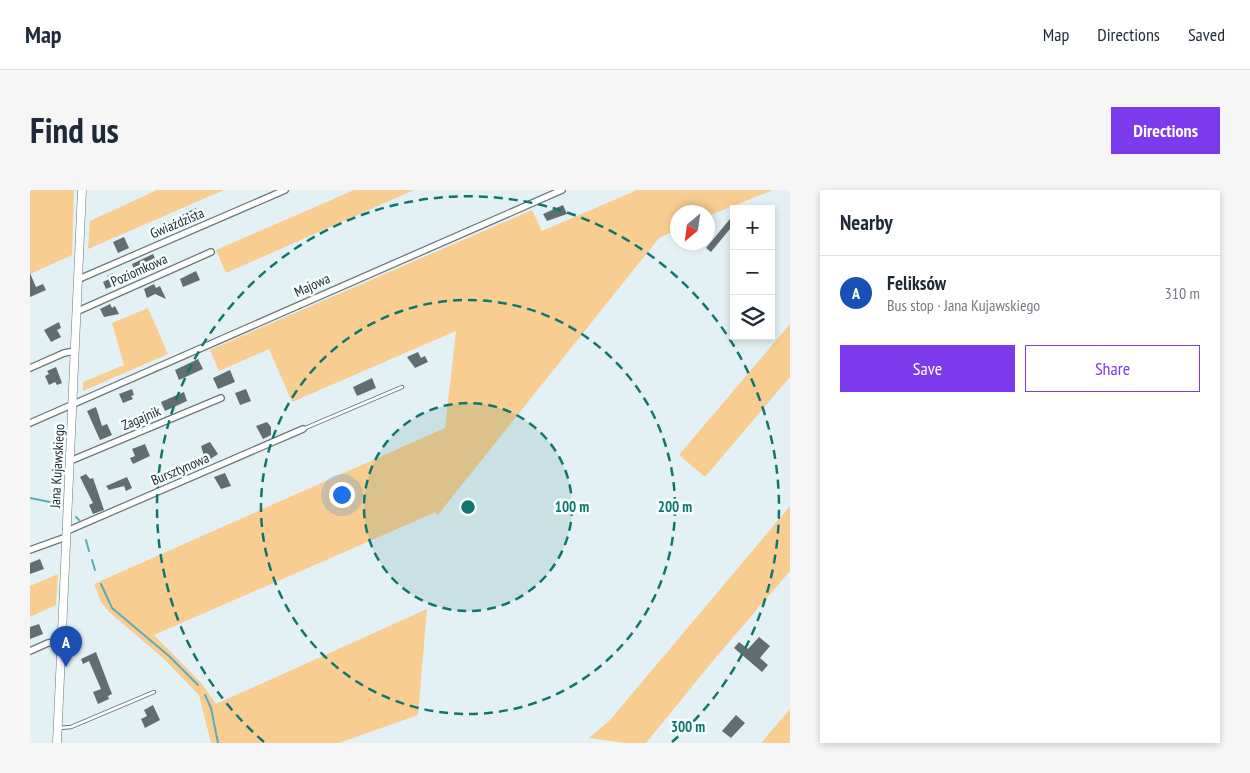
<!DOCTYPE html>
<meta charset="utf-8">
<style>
:root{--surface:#fff;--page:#f6f6f7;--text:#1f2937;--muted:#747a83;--line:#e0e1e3;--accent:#7c3aed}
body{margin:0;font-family:"PT Sans Narrow",sans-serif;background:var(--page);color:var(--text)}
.controls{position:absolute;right:15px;top:15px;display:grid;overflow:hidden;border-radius:0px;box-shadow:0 2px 8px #0003}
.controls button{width:45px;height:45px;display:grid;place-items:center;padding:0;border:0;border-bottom:1px solid var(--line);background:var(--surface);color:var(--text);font:25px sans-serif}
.compass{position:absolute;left:640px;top:15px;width:45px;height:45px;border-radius:50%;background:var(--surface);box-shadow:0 2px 8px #0003;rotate:209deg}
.you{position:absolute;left:311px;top:304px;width:18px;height:18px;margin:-12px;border:4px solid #fff;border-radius:50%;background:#1a73e8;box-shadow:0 0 0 8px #1a73e833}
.badge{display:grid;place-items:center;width:32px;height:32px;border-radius:50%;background:var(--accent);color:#fff;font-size:16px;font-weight:700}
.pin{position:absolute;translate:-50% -41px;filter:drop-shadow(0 1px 2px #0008)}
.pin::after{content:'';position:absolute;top:26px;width:18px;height:15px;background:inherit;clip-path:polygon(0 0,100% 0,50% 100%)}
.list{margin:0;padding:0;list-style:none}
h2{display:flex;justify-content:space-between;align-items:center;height:65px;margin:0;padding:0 20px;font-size:21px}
h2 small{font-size:16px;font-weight:400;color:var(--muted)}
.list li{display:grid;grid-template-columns:32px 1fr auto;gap:15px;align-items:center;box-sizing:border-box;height:75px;padding:0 20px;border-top:1px solid var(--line)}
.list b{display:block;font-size:19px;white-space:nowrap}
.list p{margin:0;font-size:16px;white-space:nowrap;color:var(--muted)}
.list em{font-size:16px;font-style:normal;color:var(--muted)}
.actions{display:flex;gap:10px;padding:15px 20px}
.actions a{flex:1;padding:11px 0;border:1px solid var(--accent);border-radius:0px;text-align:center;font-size:18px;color:var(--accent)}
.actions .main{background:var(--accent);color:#fff}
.icon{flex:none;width:28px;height:28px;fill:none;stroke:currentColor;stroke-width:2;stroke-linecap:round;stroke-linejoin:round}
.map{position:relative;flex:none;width:760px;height:553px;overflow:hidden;border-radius:0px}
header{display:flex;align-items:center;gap:30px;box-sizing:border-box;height:70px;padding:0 25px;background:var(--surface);border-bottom:1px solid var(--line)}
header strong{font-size:24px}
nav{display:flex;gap:28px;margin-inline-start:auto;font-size:18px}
.intro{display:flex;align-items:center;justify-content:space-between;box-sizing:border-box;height:120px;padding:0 30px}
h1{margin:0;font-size:35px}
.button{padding:12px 22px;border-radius:0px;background:var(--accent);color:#fff;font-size:18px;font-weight:700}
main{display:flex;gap:30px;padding:0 30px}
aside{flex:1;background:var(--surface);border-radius:0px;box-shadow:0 2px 8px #0003}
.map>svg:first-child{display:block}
.green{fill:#f8cd92}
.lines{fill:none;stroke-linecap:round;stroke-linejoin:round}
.stream{stroke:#5faab7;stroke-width:2}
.building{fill:#616d6f}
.lane-casing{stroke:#6b7779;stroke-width:4.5}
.street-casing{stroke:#6b7779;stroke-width:8}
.secondary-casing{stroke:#6b7779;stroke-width:9}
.lane{stroke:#fff;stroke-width:2.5}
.street{stroke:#fff;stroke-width:5.5}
.secondary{stroke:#fff;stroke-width:8}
.ring{fill:none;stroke:#0f766e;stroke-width:2.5;stroke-dasharray:9 6}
.labels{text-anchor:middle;stroke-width:5;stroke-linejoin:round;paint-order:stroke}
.street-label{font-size:14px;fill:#1f2425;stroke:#f6feff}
.centre{fill:#0f766e;stroke:#f6feff;stroke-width:2.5}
.ring-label{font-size:15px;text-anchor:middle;font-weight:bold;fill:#0f766e;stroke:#f6feff;stroke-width:5;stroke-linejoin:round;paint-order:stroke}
</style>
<header>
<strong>Map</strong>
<nav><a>Map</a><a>Directions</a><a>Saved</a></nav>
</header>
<div class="intro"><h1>Find us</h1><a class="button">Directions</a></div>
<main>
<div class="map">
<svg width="760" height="553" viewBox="0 0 760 553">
<rect width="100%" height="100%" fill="#e4f1f4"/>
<path class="green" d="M0,0H44L42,65L0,84Z
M127,0H194L58,59L60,31Z
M324,0H384L196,83L186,60Z
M607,0H743L678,26V22H648L647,40L629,48L407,326L406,322L124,445L172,494L186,514L397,419L388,525L309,553H181L169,505L133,468L79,422L71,412L64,394L415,238L426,141L262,212L239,159L189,181L180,160L502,20L512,41Z
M118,118L138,164L53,201V192L94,175L82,133Z
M760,134V187L675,287L649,265Z
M760,316V381L687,466L616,553H595L559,548L580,530Z
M28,384L26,415L0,427V396Z
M760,519V553H731Z"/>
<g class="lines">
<path class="stream" d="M0,308L20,312
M27,315L30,316
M46,327L49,330
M56,350L59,361
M62,370L65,380
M71,394L82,418L139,466L168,495
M175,505L181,518L188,553"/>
</g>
<path class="building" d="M533,15L537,24L517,31L513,24Z
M166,18L169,27L155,32L152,25Z
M704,24V34L681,62L676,58Z
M94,47L99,58L88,63L83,52Z
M123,64L129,77L106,85L102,74Z
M166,81L170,90L153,97L150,89Z
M0,83L6,97L13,94L16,100L0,107Z
M83,83L88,94L76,99L73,92L79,89L77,86Z
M124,94L126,98L130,96L136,109L125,104L117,108L114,99Z
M80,114L82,118L85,116L89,124L74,127L70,119Z
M29,132L31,138L27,140L31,147L21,152L14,140Z
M388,162L391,168L395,166L398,172L385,178L377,167Z
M168,169L173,179L149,190L145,180Z
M26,177L32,193L27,195L25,192L19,195L15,186L19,184L17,181Z
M200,180L205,192L188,199L183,188Z
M342,188L346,198L327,206L323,197Z
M102,199L104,205L101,206L103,209L93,213L89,204Z
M216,199L221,211L210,215L205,203Z
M154,202L157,211L135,221L131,212Z
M66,217L72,236L77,234L82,245L70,250L57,221Z
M237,232L241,237V245L233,249L226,236Z
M180,252L188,264L176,272L171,256Z
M115,254L120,266L103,274L100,268L105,266L102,259Z
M195,283L201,296L191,299L184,287Z
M56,284L60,289L63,288L74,320L63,324L59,315L63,313L50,287Z
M97,287L102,298L96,301L94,296L79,300L76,296Z
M10,369L14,379L0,384V373Z
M9,434L13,444L0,449V437Z
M729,447L740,456L730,468L738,475L732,482L704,458L709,452L718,459Z
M66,462L82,504L78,506L79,509L68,514L63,502L71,499L59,471L53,474L51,469Z
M123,515L130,530L115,538L111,529L117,526L114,520Z
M706,525L715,533L701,548L692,541Z"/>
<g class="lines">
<g class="lane-casing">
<path id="lane" d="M273,239L372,197
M29,538L41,537L124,502"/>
</g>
<g class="street-casing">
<path id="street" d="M49,89L255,0
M48,121L181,62
M0,178L34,163L45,161
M0,233L532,0
M40,271L191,208
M37,341L273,239
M0,360L36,347
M0,461L18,453L31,451"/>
</g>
<g class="secondary-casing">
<path id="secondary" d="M27,553L52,0"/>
</g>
<use href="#lane" class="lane"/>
<use href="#street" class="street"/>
<use href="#secondary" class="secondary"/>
</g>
<circle cx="438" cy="317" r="104" fill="#0f766e" fill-opacity=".12"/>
<g class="ring">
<circle cx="438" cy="317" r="104"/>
<circle cx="438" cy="317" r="207"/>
<path d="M234 552A311 311 0 1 1 642 552"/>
</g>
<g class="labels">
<g class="street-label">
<text transform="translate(147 33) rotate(-23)" y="5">Gwiaździsta</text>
<text transform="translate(109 80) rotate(-24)" y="5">Poziomkowa</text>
<text transform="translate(282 95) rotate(-24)" y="5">Majowa</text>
<text transform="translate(111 228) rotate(-23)" y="5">Zagajnik</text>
<text transform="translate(27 276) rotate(-87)" y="5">Jana Kujawskiego</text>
<text transform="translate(150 279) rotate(-23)" y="5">Bursztynowa</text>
</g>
</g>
<circle cx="438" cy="317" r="8" class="centre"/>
<g class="ring-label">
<text x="542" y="322">100 m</text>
<text x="645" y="322">200 m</text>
<text x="658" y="542">300 m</text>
</g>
</svg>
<div class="controls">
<button>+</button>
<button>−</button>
<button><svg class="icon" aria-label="layers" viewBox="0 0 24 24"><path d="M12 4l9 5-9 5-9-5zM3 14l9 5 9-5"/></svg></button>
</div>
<svg class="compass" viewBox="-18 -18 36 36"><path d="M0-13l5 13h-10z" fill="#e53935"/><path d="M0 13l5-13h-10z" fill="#747a83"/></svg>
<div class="you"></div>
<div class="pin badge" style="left:36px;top:477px;background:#1a4fb4">A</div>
</div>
<aside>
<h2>Nearby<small></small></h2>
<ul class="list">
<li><span class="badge" style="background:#1a4fb4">A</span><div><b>Feliksów</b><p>Bus stop · Jana Kujawskiego</p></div><em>310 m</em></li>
</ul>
<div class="actions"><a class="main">Save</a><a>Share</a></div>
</aside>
</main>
